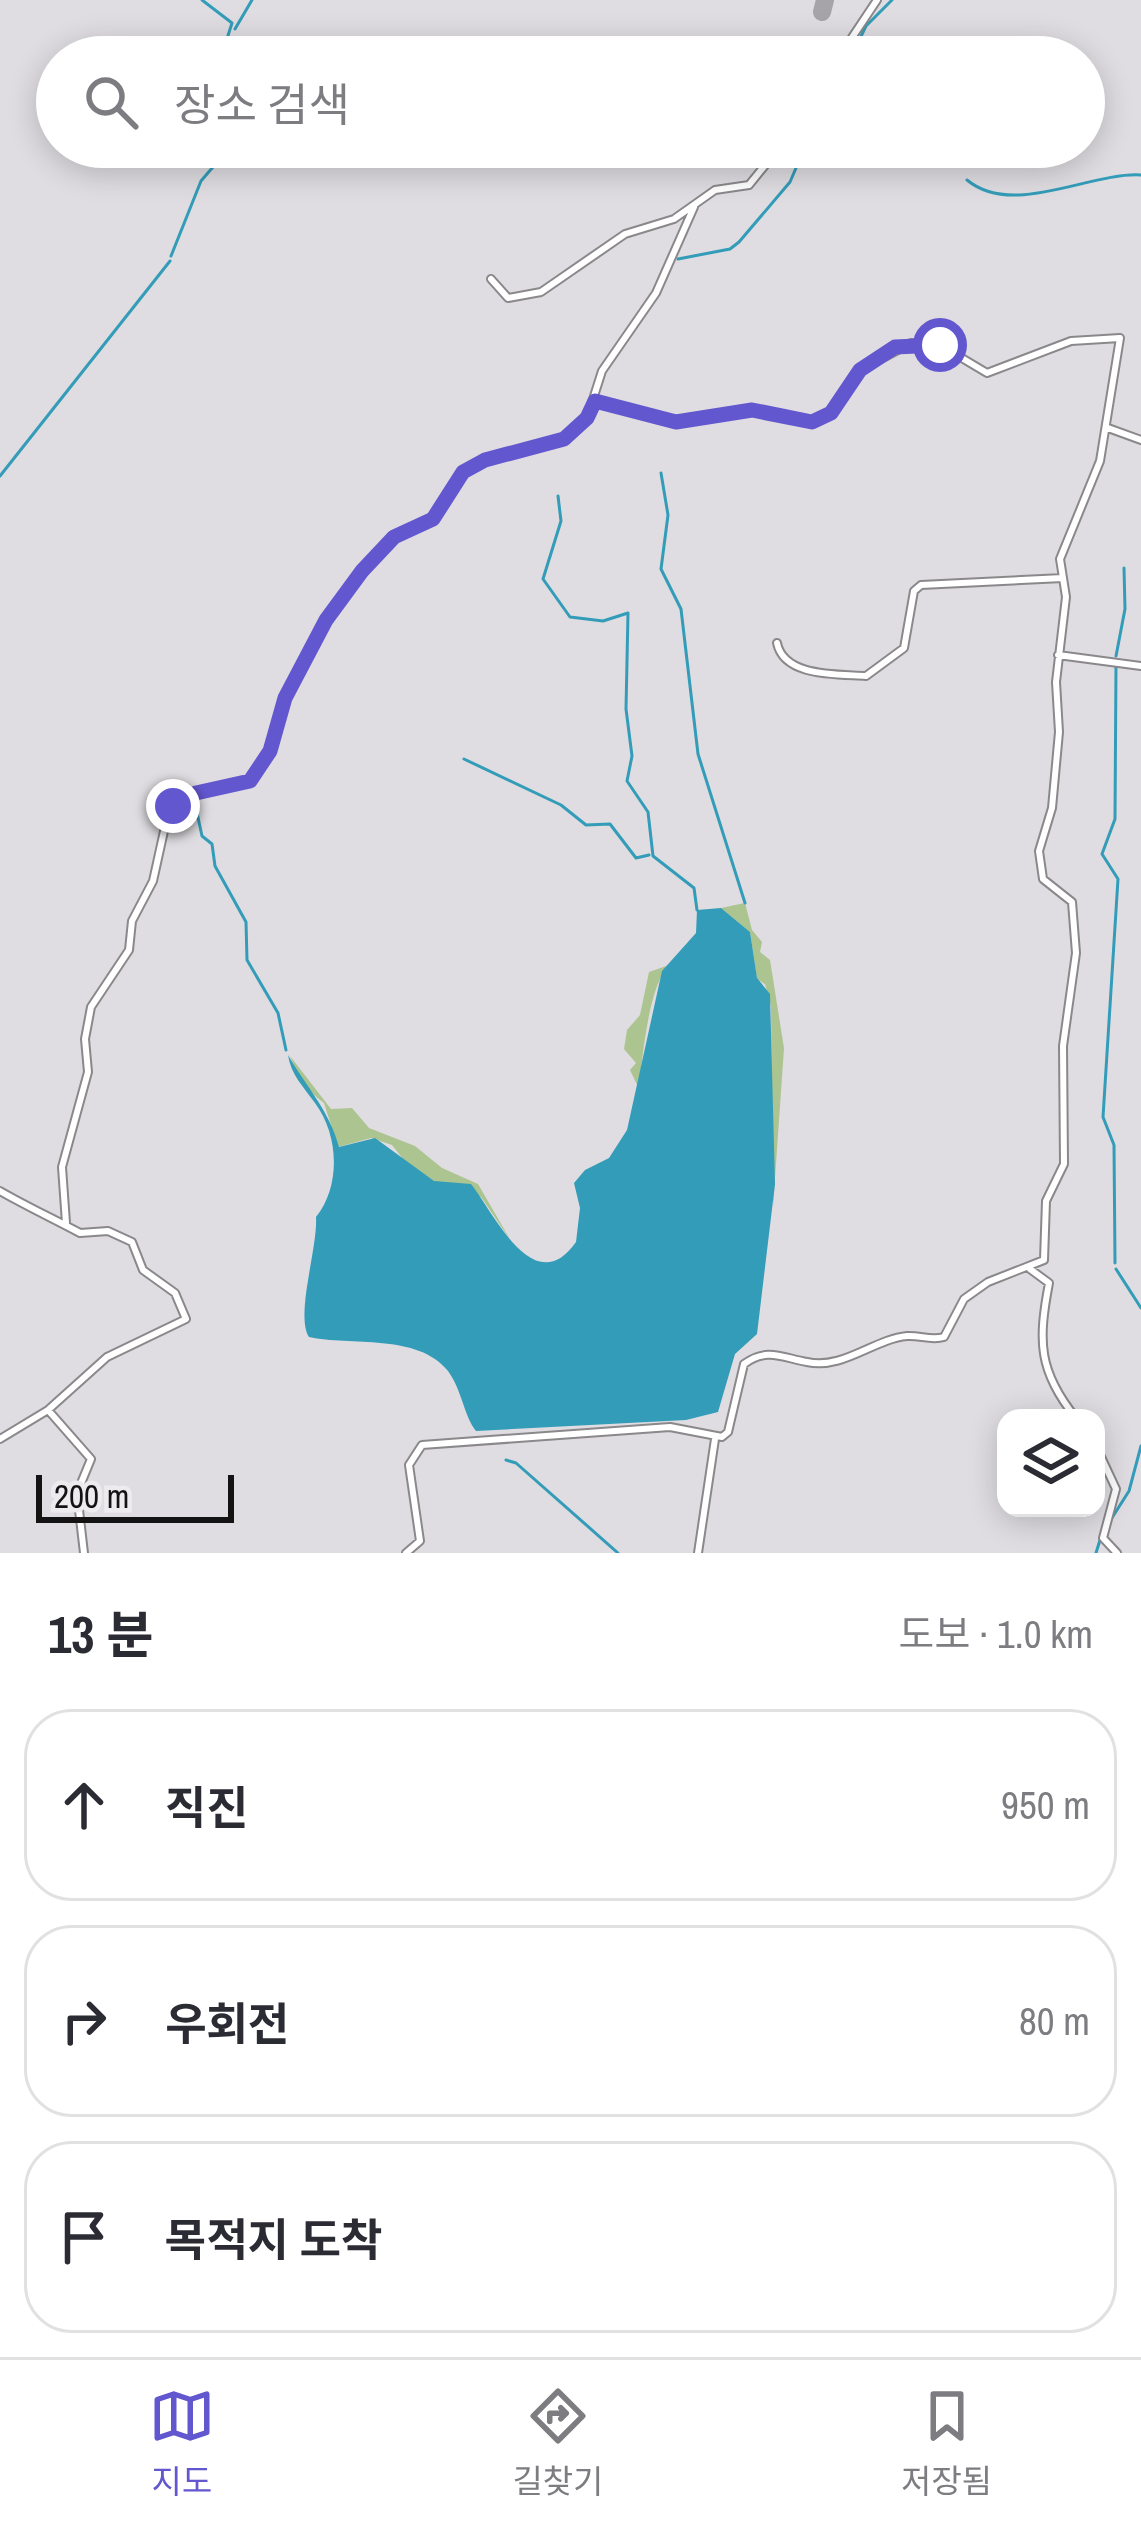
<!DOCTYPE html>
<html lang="ko">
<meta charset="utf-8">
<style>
:root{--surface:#fff;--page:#f2f2f3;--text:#2b2b33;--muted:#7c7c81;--line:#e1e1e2;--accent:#6357d0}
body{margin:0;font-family:"Archivo Narrow","Noto Sans KR",sans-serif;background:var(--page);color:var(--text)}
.controls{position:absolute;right:36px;bottom:36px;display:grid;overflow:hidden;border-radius:24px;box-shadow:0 6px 30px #0003}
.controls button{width:108px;height:108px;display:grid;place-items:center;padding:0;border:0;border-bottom:3px solid var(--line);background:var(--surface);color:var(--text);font:60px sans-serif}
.scale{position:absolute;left:36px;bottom:30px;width:198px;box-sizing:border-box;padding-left:12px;border:6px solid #131314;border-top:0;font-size:33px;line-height:42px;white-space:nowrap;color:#131314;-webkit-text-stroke:9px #edebee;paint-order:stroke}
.stop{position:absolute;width:36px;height:36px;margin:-27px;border:9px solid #6357d0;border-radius:50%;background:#fff}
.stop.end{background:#6357d0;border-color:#fff;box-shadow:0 3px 12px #0008}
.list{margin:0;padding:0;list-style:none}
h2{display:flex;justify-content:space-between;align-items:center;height:156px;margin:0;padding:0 48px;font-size:51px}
h2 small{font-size:39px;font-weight:400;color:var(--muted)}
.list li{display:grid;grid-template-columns:78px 1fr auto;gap:36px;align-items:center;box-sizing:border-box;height:192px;margin:0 24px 24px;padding:0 24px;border:3px solid var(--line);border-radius:48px}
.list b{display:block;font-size:45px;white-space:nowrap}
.list em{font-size:39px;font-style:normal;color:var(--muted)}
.icon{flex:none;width:66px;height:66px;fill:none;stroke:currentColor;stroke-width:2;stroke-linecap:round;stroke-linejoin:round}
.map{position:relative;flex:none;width:1141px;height:1553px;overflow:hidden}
.search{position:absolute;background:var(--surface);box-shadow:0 6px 30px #0003;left:36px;right:36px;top:36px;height:132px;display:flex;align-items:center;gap:30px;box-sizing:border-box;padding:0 42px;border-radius:66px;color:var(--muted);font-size:45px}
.sheet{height:804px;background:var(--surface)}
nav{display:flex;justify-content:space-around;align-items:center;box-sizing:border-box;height:168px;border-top:3px solid var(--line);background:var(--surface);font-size:33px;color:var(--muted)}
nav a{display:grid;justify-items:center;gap:6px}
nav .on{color:var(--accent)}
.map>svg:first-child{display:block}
.green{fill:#acc490}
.water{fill:#339cb8}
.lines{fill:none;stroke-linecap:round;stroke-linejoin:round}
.stream{stroke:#339cb8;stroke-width:3}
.taxiway{stroke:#a6a4a8;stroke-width:18}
.street-casing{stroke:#8a888b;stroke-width:10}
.street{stroke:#fff;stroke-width:6}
.route{stroke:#6357d0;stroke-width:15}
</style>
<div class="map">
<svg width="1141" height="1553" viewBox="0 0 1141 1553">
<rect width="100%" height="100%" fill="#dfdde1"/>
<path class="green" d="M745,903L752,930L762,942L760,952L770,960L784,1048L773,1207L771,1006L765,984L757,979L750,932L721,908Z
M672,964C649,977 642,1061 639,1089L630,1070L636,1063L624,1049L627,1030L640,1015L649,972Z
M290,1056L331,1109L352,1108L369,1128L415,1146L442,1168L478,1184L511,1241L481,1197L434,1181L407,1164L392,1145L371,1138L338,1147L324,1103L303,1086Z"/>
<path class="water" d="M721,908L750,932L757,978L770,994L775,1184L757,1334L735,1354L718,1412L686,1420L476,1431C464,1416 462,1390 448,1371C418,1333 350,1346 309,1337C295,1315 318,1248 316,1217C341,1186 339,1135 315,1103C303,1086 291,1075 288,1055C307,1088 329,1110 339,1147L375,1138L434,1181L471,1184C494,1213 534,1302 576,1242L580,1208L574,1183L585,1170L609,1158L627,1130L662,971L696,933L697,910Z"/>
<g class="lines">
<path class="stream" d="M202,0L232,23L225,45L229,57
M235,29L252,0
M851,57L866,26L892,0
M967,180C1013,218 1089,172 1141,175
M171,256L201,181L230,147
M678,259L730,249L739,242L790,182L805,147
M661,473L668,515L661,569L681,609L698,754L745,903
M0,476L170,261
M558,496L561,521L543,579L570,617L603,621L628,613L626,709L632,756L627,781L648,812L653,856L694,888L697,910
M1116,656L1125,609L1124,568
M464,759L561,805L586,825L610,824L636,858L649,855
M194,799L202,836L212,844L215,866L246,922L247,960L278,1013L286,1050
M1115,1263L1114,1145L1103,1117L1118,879L1102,854L1115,819L1116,665
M1116,1269L1141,1308
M506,1460L516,1463L618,1553
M1110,1521L1129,1491L1141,1446
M1096,1553L1100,1540"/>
<path class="taxiway" d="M822,12L825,0"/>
<g class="street-casing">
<path id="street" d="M839,57L877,0
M491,279L508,298L541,292L625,234L674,219L715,190L749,185L780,147
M1108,428L1141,440
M777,643C784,677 836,674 866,676L904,648L914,591L921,585L1063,578
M1058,655L1141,666
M0,1191C28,1207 54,1219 80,1233L108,1231L132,1242L143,1270L175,1293L186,1319L107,1357L48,1410L0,1439
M66,1223L62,1167L88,1072L85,1039L91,1007L129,950L132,921L153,881L168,813L196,793L250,781L270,751L285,698L326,620L362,571L393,537L433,519L463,472L485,460L564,439L587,418L602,371L656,293L694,207
M1030,1269L1049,1283C1038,1341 1038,1371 1076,1418
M48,1410L91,1459L77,1493L84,1553
M1096,1446L1116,1489L1103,1538L1117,1553
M406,1553L420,1541L409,1465L422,1445L670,1427L722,1437L728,1432L744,1364C767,1347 783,1358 807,1362C843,1370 874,1339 907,1336C920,1335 931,1341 944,1337L964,1299L988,1282L1044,1260L1046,1201L1064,1164L1063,1046L1076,953L1072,902L1043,879L1039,851L1052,808L1059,732L1056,682L1066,597L1060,559L1100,461L1120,338L1071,341L987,373L940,345L911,343L860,370L831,413L812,422L752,410L677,422L595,401
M698,1553L715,1439"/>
</g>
<use href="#street" class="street"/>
</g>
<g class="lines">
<path class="route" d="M173,806L196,793L250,781L270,751L285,698L326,620L362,571L394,537L433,519L463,472L485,460L564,439L587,418L595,401L676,422L752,410L812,422L831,413L860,370L895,347L940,345"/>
</g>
</svg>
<div class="controls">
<button><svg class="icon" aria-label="layers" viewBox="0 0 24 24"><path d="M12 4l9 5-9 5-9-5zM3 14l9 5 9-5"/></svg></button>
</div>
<div class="scale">200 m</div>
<div class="stop" style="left:940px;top:345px"></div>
<div class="stop end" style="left:173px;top:806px"></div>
<div class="search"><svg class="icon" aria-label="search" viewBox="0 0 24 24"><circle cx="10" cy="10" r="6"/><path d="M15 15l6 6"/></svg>장소 검색</div>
</div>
<section class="sheet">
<h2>13 분<small>도보 · 1.0 km</small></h2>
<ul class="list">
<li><svg class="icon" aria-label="ahead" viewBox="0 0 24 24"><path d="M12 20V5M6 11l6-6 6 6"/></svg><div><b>직진</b></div><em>950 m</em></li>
<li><svg class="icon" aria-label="right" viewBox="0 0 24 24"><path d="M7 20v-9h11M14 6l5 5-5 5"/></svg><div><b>우회전</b></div><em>80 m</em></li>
<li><svg class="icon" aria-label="arrive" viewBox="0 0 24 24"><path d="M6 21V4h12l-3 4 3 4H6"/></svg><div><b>목적지 도착</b></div></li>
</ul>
</section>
<nav>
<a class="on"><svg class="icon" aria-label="map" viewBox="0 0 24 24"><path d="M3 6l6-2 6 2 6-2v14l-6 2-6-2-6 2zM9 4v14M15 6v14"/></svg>지도</a>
<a><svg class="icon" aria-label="directions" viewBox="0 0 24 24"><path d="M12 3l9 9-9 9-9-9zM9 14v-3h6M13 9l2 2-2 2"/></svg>길찾기</a>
<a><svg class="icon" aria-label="saved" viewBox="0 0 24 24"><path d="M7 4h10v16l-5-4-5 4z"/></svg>저장됨</a>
</nav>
